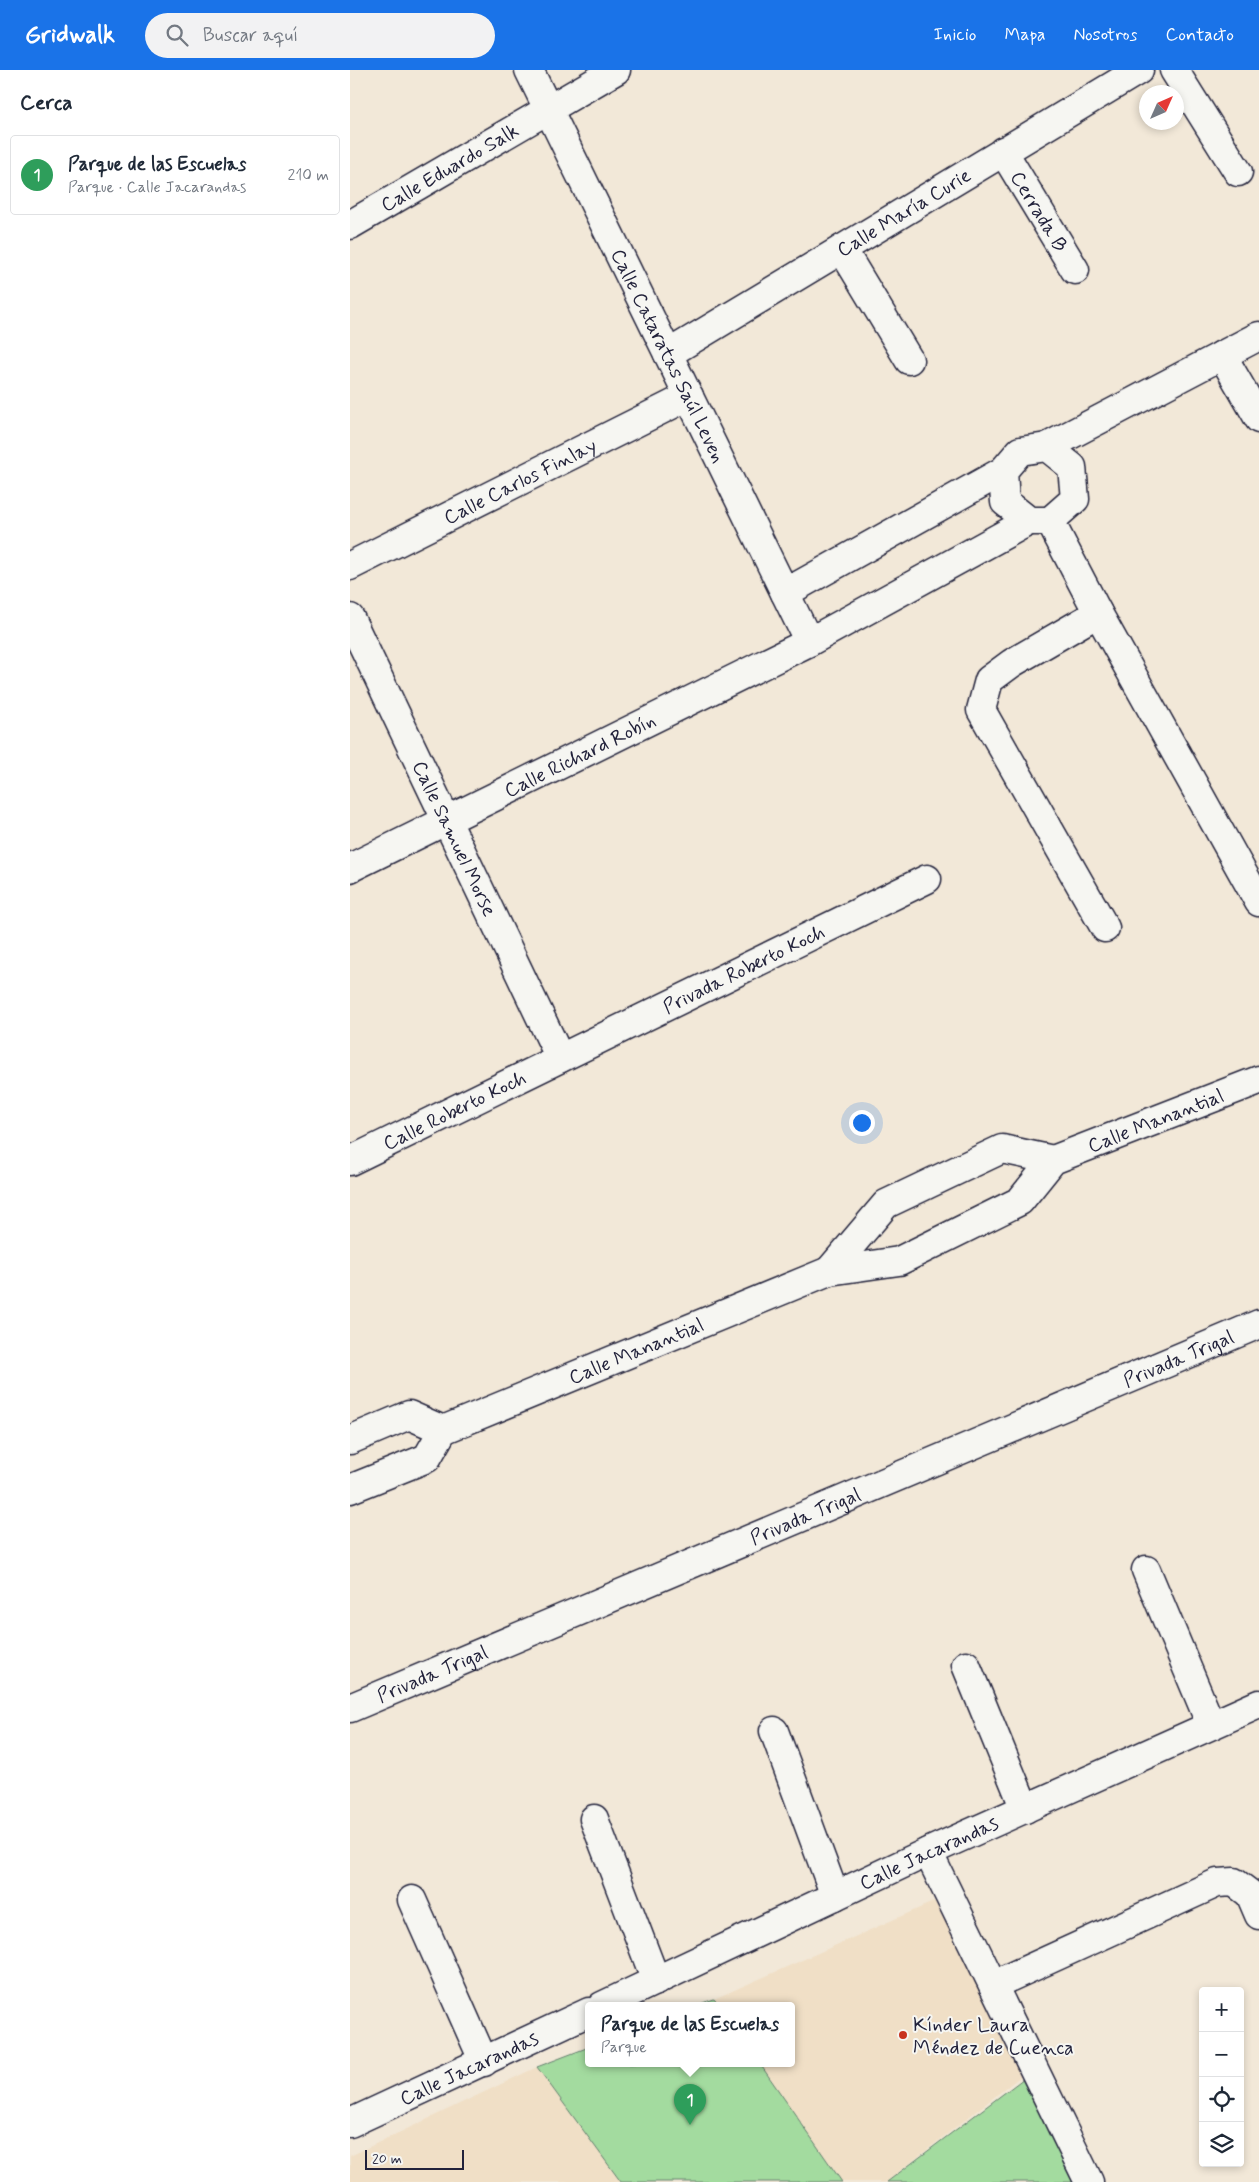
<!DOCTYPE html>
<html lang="es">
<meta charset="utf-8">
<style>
:root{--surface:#fff;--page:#f2f2f3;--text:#1f2937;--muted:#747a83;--line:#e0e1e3;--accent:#1a73e8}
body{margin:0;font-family:Mynerve,sans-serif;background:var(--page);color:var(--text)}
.controls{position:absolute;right:15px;bottom:15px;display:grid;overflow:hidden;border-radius:5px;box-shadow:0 2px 8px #0003}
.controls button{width:45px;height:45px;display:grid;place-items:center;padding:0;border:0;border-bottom:1px solid var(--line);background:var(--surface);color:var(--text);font:25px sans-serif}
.compass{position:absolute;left:789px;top:15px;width:45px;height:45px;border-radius:50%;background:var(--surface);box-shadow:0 2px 8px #0003;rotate:45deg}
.scale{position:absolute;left:15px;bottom:12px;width:99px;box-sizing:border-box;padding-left:5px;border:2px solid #22223b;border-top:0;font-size:14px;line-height:18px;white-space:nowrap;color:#22223b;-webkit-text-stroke:4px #f6f6f2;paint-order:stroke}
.you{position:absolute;left:511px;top:1052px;width:18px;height:18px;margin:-12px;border:4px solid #fff;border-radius:50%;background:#1a73e8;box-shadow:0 0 0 8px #1a73e833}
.badge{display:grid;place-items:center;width:32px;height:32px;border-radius:50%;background:var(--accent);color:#fff;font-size:16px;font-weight:700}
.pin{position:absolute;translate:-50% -41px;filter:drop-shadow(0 1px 2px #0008)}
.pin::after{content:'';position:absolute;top:26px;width:18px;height:15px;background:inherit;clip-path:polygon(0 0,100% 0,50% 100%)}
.popup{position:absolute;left:235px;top:1932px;width:210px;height:65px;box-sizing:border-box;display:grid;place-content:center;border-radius:5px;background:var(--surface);filter:drop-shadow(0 1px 4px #0005);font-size:16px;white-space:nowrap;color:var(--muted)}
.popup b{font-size:19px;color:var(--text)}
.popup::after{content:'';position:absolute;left:50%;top:100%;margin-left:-10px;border:10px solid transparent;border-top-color:var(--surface)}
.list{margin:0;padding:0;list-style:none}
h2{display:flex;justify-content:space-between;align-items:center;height:65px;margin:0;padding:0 20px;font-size:21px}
h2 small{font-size:16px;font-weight:400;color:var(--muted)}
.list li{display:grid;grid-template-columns:32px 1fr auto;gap:15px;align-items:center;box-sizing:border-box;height:80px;margin:0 10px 10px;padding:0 10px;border:1px solid var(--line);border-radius:5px}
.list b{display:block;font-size:19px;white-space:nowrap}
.list p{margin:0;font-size:16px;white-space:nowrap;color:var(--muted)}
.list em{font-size:16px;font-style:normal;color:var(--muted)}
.icon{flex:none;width:28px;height:28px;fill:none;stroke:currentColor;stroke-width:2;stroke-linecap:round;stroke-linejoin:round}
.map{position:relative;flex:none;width:909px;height:2112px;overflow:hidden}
header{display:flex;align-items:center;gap:30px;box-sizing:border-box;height:70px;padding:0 25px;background:var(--accent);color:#fff}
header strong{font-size:24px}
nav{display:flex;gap:28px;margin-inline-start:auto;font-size:18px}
.search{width:350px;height:45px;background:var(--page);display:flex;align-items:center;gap:12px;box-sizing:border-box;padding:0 18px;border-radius:28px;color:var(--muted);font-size:19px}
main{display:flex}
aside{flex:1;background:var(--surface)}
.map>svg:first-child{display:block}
.built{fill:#f0dfc6}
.park{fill:#a3db9f;stroke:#627e6d}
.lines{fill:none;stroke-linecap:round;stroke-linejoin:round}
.minor-casing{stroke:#22223b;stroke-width:31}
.minor{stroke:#f6f6f2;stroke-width:28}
.poi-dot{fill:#c8321e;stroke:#f6f6f2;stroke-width:2}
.labels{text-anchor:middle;stroke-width:4;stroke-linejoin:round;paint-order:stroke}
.street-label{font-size:20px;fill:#22223b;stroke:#f6f6f2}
.poi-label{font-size:20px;fill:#22223b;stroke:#f6f6f2;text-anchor:start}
</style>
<header>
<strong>Gridwalk</strong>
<div class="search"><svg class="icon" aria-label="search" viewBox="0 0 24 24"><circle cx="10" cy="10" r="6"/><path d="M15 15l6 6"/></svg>Buscar aquí</div>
<nav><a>Inicio</a><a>Mapa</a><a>Nosotros</a><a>Contacto</a></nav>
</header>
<main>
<aside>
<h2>Cerca<small></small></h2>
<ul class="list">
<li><span class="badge" style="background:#2e9e5b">1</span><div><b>Parque de las Escuelas</b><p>Parque · Calle Jacarandas</p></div><em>210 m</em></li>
</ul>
</aside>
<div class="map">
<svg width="909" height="2112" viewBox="0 0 909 2112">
<rect width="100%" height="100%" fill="#f2e8d8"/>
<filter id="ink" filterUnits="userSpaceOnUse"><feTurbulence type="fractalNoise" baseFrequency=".02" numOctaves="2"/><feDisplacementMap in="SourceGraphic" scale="10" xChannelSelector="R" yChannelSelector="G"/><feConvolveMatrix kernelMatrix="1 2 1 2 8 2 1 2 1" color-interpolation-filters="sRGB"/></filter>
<g filter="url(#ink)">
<path class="built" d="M599,1825L680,1999L536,2112H492L410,1994H441V1936H370L364,1929Z
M187,1997L271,2112H0V2086Z"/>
<path class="park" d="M364,1929L370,1936H344Z
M239,1977V1994H410L492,2112H271L187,1997Z
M682,2002L736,2112H537Z"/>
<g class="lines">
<g class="minor-casing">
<g id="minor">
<path id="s1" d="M179,0L459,572"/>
<path d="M824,0L888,102"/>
<path id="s2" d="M653,81L725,200"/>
<path id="s3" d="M0,155L266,0"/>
<path d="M492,179L559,290"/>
<path id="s4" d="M318,284L789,0"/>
<path d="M872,285L909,349"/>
<path d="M697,377L909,266"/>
<path d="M697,377L722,397L725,429L700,451H679L655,432L653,401L670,381Z"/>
<path d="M700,451L748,543L909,832"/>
<path id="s5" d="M0,496L339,326"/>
<path d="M435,523L653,401"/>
<path d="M748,543L662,593L639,610L631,640L755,858"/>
<path id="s6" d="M0,548L210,988"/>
<path id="s7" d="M0,798L459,572L679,451"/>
<path id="s8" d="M0,1091L577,809"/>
<path d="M479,1201L536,1134L652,1079L703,1090"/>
<path d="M0,1370L59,1345L93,1360"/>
<path id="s9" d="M0,1419L77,1388L93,1360L479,1201L549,1191L670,1131L703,1090L909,1010"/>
<path d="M796,1500L861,1655"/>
<path d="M616,1595L675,1739"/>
<path id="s10" d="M0,1638L909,1254"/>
<path d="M424,1661L485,1826"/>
<path d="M244,1749L306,1911"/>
<path d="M578,1782L739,2112"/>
<path d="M62,1830L134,1992"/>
<path d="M643,1915L867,1813L884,1812L900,1824L909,1845"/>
<path id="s11" d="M252,1936L578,1782L909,1634"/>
<path id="s12" d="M0,2053L239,1942"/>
</g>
</g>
<use href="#minor" class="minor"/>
</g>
</g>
<circle class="poi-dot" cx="553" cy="1965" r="5"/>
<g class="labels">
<g class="street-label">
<text dy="7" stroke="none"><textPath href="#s3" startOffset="115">Calle Eduardo Salk</textPath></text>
<text dy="7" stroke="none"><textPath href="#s2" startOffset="70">Cerrada B</textPath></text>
<text dy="7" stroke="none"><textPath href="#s4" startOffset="275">Calle María Curie</textPath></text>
<text dy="7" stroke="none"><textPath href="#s1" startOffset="318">Calle Cataratas Saúl Leven</textPath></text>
<text dy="7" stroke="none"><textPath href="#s5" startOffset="190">Calle Carlos Finlay</textPath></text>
<text dy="7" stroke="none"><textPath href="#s7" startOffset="256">Calle Richard Robín</textPath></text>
<text dy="7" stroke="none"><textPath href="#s6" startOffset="244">Calle Samuel Morse</textPath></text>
<text dy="7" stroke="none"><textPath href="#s8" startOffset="438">Privada Roberto Koch</textPath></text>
<text dy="7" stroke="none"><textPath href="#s8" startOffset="116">Calle Roberto Koch</textPath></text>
<text dy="7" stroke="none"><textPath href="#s9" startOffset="901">Calle Manantial</textPath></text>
<text dy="7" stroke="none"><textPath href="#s9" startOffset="324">Calle Manantial</textPath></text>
<text dy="7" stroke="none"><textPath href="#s10" startOffset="899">Privada Trigal</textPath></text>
<text dy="7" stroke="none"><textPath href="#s10" startOffset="494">Privada Trigal</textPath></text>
<text dy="7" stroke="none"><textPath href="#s10" startOffset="89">Privada Trigal</textPath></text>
<text dy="7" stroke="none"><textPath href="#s11" startOffset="361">Calle Jacarandas</textPath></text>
<text dy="7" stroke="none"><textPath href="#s12" startOffset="131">Calle Jacarandas</textPath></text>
</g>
<g class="poi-label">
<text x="563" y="1961">Kínder Laura<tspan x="563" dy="23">Méndez de Cuenca</tspan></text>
</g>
</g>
</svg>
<div class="controls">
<button>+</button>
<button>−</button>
<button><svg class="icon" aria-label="locate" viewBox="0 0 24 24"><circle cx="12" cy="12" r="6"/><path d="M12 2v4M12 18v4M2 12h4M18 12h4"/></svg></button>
<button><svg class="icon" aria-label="layers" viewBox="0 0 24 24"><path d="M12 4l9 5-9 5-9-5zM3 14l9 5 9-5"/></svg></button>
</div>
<svg class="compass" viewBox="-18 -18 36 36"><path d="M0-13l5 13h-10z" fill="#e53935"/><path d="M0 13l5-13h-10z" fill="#747a83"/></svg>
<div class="scale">20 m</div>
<div class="you"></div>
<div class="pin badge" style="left:340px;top:2055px;background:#2e9e5b">1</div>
<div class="popup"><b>Parque de las Escuelas</b>Parque</div>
</div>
</main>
